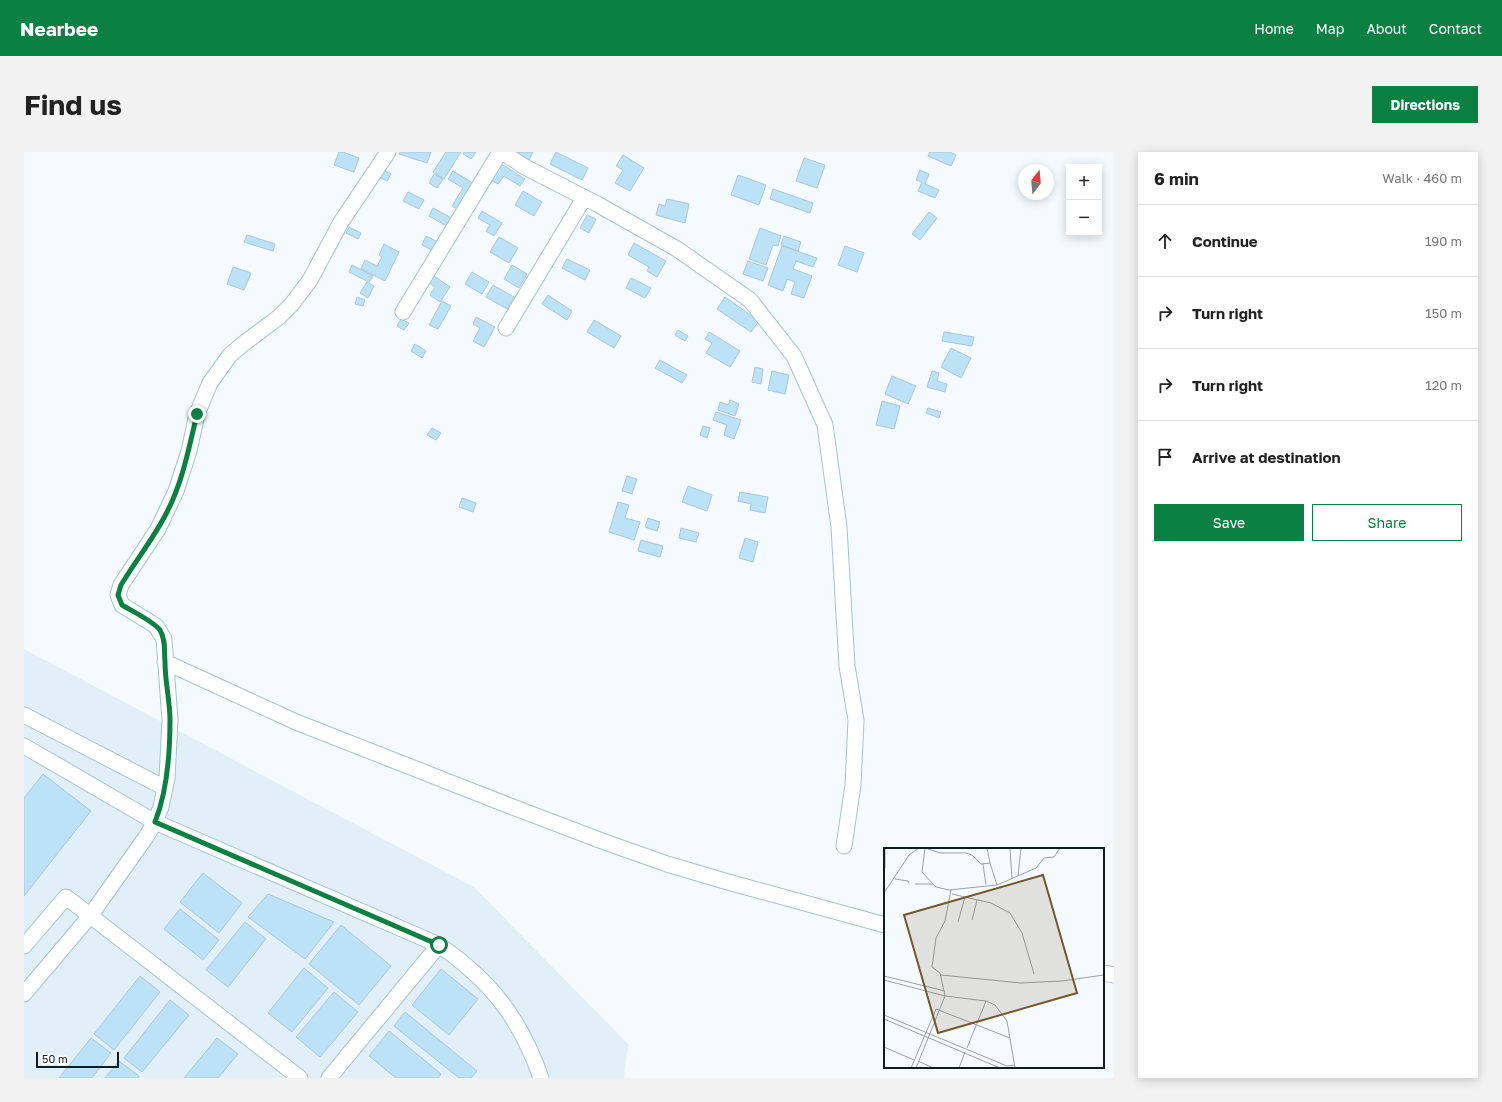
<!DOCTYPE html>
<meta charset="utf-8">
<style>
:root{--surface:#fff;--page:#f2f2f2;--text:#222;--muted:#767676;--line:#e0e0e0;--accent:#0b8043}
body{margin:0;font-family:"Golos Text",sans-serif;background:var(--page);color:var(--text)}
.controls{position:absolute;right:12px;top:12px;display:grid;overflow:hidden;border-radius:0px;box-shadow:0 2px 10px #0003}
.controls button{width:36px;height:36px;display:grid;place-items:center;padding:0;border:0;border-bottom:1px solid var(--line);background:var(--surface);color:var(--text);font:20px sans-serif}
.compass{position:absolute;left:994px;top:12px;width:36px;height:36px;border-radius:50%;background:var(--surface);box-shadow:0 2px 10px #0003;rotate:16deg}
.scale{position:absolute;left:12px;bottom:10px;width:83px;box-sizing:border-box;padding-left:4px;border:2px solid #101b21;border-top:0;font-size:11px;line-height:14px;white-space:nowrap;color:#101b21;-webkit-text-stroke:3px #fff;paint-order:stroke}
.stop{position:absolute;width:12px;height:12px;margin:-9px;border:3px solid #0b8043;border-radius:50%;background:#fff}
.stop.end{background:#0b8043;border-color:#fff;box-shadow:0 1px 4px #0008}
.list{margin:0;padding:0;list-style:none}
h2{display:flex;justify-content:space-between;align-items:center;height:52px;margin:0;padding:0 16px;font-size:17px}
h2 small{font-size:13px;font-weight:400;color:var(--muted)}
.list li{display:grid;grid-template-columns:26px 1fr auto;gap:12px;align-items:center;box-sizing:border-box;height:72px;padding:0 16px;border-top:1px solid var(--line)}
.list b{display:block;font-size:15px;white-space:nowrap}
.list em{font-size:13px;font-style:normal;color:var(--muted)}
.actions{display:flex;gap:8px;padding:12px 16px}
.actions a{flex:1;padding:9px 0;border:1px solid var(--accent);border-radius:0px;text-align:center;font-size:14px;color:var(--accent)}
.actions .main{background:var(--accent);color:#fff}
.icon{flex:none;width:22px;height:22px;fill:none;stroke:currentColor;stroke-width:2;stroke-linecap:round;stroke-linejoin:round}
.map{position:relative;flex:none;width:1090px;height:926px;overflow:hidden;border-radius:0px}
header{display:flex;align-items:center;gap:24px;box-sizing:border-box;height:56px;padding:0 20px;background:var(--accent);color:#fff}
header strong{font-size:19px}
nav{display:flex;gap:22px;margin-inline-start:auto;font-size:14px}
.intro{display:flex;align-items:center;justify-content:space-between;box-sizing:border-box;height:96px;padding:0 24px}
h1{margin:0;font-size:28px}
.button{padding:10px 18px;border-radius:0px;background:var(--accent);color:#fff;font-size:14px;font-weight:700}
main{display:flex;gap:24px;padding:0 24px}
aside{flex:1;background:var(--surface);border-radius:0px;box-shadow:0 2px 10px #0003}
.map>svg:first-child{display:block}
.built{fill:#e1f0f8}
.building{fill:#bbe2f6;stroke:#a9c7d6}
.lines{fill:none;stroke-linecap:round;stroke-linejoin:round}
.minor-casing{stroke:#a5c2d2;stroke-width:17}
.minor{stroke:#fff;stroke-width:15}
.route{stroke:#0b8043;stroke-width:5}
.inset-road{fill:none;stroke:#99a1a6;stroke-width:1}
.view{fill:#73572a;fill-opacity:0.15;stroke:#73572a;stroke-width:2}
.inset-edge{fill:none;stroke:#101b21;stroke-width:2}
</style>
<header>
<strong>Nearbee</strong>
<nav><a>Home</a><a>Map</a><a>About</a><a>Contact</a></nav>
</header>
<div class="intro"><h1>Find us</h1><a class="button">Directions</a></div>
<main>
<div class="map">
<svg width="1090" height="926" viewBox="0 0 1090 926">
<rect width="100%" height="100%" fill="#f4fafe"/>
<path class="built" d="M0,497L450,735L604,892L600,926H0Z"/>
<path class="building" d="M315,0H319L335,6L330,20L310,13Z
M376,0H407L403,11L375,2Z
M422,0H437L420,27L409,20Z
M440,0H452L447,7L439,2Z
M492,0H509L505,8Z
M532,0L564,16L558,28L526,12Z
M906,0H926L932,3L927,14L904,4Z
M599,3L620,16L606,39L591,31L599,18L592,14Z
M780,6L801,13L793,36L772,29Z
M476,11L501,27L496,34L480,24L474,32L465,27Z
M354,16L367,22L363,29L351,23Z
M896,18L905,22L901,32L915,38L911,46L894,39L898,30L892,28Z
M429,19L452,33L437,59L428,54L439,36L424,27Z
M410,22L419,27L413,36L405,31Z
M714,23L742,33L735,53L707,43Z
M749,37L789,51L786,61L746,47Z
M499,39L518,50L510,64L491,53Z
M384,40L400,48L395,57L379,49Z
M643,47L665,52L661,71L632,63L635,52L641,54Z
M409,56L431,68L426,76L405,64Z
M458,59L478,71L470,84L462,79L466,73L454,66Z
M905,60L913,66L896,88L888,82Z
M563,63L572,67L565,81L556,76Z
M325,75L337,81L334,87L322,81Z
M736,76L757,84L754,94L749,93L742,113L725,107Z
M223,83L251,92L249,99L220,90Z
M402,84L416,91L412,100L398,93Z
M760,84L777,90L774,99L757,93Z
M475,85L494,96L485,111L466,100Z
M610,91L642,109L633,125L623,119L625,115L604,103Z
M360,92L375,100L361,129L337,117L341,108L353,114L358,105L355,103Z
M758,94L793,106L789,115L772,109L769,117L788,124L780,146L767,142L771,130L763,127L759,139L744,133Z
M821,94L840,101L833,120L814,113Z
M543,107L566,118L561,128L538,116Z
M724,109L744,116L739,129L719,122Z
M328,113L349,124L345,130L325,120Z
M488,113L503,122L495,136L480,127Z
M209,115L227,121L220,138L203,132Z
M448,120L465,130L458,142L441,132Z
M407,122L426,135L416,150L406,143L411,135L402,129Z
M607,126L627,136L621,146L602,136Z
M343,130L350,134L344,146L336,141Z
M469,133L490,145L483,157L462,145Z
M524,143L548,159L543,168L518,152Z
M333,145L341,148L339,154L331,152Z
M701,145L735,169L727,180L693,157Z
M418,149L427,154L414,177L405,173Z
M452,165L471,175L460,195L449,189L456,176L449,172Z
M377,167L385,171L380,178L373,174Z
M570,168L597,184L590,196L563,180Z
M654,178L664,184L661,189L651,183Z
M685,180L716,199L706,215L682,201L688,191L681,187Z
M920,180L950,185L948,194L918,189Z
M391,192L402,199L398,206L387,199Z
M927,196L947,206L937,226L917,215Z
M636,208L663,223L658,231L631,216Z
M731,215L739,217L737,232L728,230Z
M748,219L765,223L761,242L744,238Z
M908,219L915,221L913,229L923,232L921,240L903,235Z
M868,224L892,234L884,252L861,242Z
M706,248L715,252L711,264L694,258L696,250L704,253Z
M858,249L876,254L870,277L852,273Z
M904,256L917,260L915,266L902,261Z
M692,260L717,268L710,287L700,283L703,273L689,268Z
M679,274L686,276L683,286L676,283Z
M408,276L417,281L412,288L403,283Z
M603,324L613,327L608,342L598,339Z
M664,334L688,343L683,359L658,350Z
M716,340L744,345L741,361L726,358L727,352L714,349Z
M438,346L452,351L449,360L435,355Z
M594,350L605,353L601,366L616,370L610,388L585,380Z
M624,366L636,370L633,379L621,375Z
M657,376L675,381L672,390L655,386Z
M721,386L734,390L729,410L715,406Z
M617,388L639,394L636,405L614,399Z
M19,622L67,659L0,744V646Z
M179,721L218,751L195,781L156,750Z
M244,742L310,770L281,807L224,765Z
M156,757L195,788L179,808L140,777Z
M221,770L242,787L204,835L182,818Z
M317,773L367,814L335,853L285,812Z
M280,816L304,836L268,880L244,861Z
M417,817L454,847L425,883L388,853Z
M116,824L136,840L90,898L70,882Z
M310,840L334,860L296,905L272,885Z
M146,848L165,863L118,920L100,906Z
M381,860L453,919L447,926H435L370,874Z
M365,879L417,922L414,926H372L345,904Z
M67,886L87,901L68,926H35Z
M193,886L214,902L194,926H160Z
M95,909L115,924L114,926H81Z"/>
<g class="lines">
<g class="minor-casing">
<path id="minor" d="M478,0L501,15L573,52L653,97L726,148L770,204L801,273L815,375L823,514L832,568L829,633L820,694
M379,160L476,0
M482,176L560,46
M141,510L272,570L486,654L578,689L643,712L704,730L861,773
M0,563L141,636
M0,594L131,670L415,793C467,829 496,866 517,926
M0,794L42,745L276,926
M1079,821L1090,823
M0,842L66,764L122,685L131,670L137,655L143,626L146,568L140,487L132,474L98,453L94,443L97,433L134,377L152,339L165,299L173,262L186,231L206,203L219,192L255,165L268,152L286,128L317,70L364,0
M305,926L415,793"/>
</g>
<use href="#minor" class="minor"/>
</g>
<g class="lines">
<path class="route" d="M173,262C165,295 159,329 143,360C130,386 112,408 97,433L94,443L98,453C108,459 129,469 136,478C142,488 140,499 141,510C141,530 146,549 146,568C146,601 143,640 131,670L415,793"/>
</g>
<g transform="translate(860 696)">
<rect width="220" height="220" fill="#f4fafe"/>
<path class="inset-road" d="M103,0L106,15M126,0L128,31M99,16L102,37M1,20V0M134,28L137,0M11,31L24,33L25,35M31,36H49M113,37L106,15L97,16L88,7L82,5H56L41,0L38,24L52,39L65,42L113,37L152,20L160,10L170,9L176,0M0,45L25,7L35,0M68,46L107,55L126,65L138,85L150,126M88,72L93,52M74,74L81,49M57,127L137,135L178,133L220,127M0,128L61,143M0,132L61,148L102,153L111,157L123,173L131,220M0,167L123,218L130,217M0,171L116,220M0,199L30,212M83,200L102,153M34,213L49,220M27,220L52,161L126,190M32,220L61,148L56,125L48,119L52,90L61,73L67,42M75,220L81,204"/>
<path class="view" d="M159,27L193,145L54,185L20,67Z"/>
<rect width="220" height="220" class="inset-edge"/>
</g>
</svg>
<div class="controls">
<button>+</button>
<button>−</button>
</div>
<svg class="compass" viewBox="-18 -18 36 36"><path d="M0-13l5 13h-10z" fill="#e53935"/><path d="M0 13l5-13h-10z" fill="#767676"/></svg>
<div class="scale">50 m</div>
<div class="stop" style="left:415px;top:793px"></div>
<div class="stop end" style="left:173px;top:262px"></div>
</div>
<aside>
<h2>6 min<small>Walk · 460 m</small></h2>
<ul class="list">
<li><svg class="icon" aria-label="ahead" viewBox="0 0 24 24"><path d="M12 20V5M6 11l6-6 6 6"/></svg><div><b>Continue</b></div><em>190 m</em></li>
<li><svg class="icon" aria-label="right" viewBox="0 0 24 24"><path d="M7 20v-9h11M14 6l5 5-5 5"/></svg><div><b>Turn right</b></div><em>150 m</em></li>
<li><svg class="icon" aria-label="right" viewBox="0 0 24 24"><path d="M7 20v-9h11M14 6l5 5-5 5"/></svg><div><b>Turn right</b></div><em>120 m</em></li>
<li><svg class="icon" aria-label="arrive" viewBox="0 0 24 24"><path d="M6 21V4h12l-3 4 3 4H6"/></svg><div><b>Arrive at destination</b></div></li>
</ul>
<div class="actions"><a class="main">Save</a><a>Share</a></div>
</aside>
</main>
